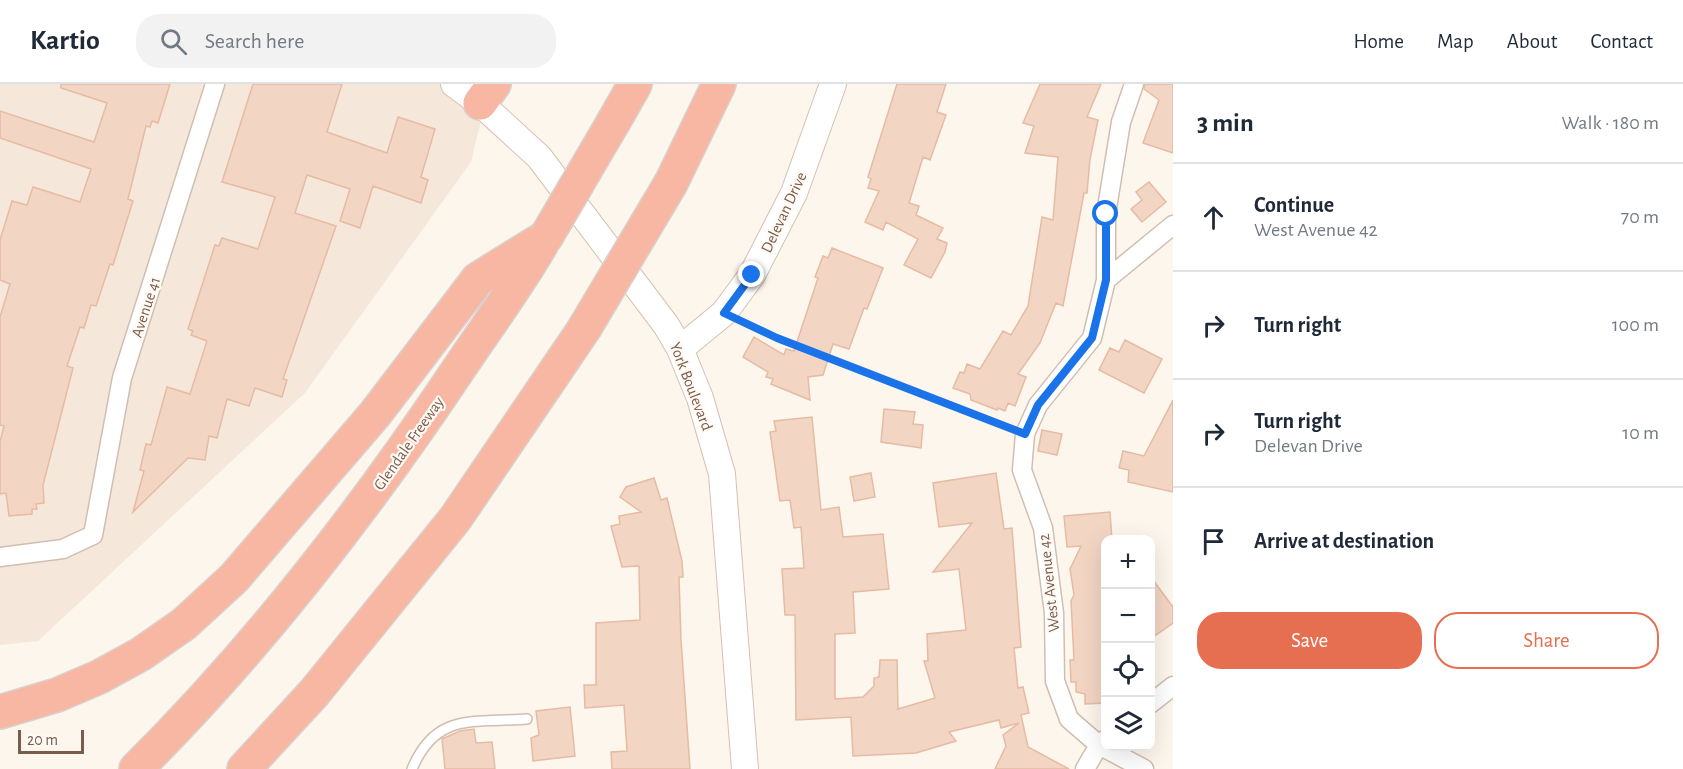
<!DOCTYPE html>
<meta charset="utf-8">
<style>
:root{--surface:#fff;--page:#f2f2f3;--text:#1f2937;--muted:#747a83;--line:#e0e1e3;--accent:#e76f51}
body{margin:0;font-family:"Alegreya Sans",sans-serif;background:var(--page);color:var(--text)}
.controls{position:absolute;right:18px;bottom:18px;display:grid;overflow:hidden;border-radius:12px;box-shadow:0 6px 24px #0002}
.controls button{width:54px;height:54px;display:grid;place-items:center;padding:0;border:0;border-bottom:2px solid var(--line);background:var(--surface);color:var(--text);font:30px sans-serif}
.scale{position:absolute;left:18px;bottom:15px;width:66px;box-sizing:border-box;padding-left:6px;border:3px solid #7a5c4d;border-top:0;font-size:16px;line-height:21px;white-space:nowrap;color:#7a5c4d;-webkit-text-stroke:4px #fffaf3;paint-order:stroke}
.stop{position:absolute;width:18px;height:18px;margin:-14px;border:4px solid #1a73e8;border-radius:50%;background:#fff}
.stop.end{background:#1a73e8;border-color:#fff;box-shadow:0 2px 6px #0008}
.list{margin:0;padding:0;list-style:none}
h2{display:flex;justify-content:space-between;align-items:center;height:78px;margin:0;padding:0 24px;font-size:26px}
h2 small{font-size:20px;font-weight:400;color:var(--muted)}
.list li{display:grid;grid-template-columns:39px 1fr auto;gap:18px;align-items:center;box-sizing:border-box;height:108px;padding:0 24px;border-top:2px solid var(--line)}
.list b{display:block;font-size:22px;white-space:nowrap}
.list p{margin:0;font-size:20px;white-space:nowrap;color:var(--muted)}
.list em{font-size:20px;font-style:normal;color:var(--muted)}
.actions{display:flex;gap:12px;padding:18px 24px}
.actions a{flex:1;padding:14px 0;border:2px solid var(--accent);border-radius:24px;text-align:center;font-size:21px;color:var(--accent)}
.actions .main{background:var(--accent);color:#fff}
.icon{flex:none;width:33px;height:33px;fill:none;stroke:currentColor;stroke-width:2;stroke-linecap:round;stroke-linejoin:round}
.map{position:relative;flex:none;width:1173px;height:685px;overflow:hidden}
header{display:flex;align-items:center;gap:36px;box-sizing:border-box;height:84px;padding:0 30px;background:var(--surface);border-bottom:2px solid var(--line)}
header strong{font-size:28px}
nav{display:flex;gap:33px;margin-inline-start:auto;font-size:21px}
.search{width:420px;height:54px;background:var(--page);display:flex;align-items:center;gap:15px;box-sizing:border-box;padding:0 21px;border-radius:24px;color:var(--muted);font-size:22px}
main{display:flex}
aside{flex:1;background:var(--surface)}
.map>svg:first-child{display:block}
.residential{fill:#f5e8da}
.building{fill:#f3d5c3;stroke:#e6bba3;stroke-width:1.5}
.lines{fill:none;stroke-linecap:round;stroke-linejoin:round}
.lane-casing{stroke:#d1beb0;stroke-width:12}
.street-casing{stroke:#d1beb0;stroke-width:21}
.secondary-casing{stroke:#d6c0b0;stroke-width:28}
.highway-casing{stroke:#dad1cd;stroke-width:36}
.path{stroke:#d9b8a5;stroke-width:4;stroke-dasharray:1.5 4.5;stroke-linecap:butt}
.lane{stroke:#fff;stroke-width:9}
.street{stroke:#fff;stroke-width:18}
.secondary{stroke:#fff;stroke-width:26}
.highway{stroke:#f7b7a3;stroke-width:33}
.highway-bridge-casing{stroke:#dad1cd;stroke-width:36;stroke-linecap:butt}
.highway-bridge{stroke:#f7b7a3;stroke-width:33}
.route{stroke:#1a73e8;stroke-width:8}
.labels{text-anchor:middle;stroke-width:4.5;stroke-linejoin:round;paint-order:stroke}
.street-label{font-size:16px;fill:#7a5c4d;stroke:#fffaf3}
</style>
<header>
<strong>Kartio</strong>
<div class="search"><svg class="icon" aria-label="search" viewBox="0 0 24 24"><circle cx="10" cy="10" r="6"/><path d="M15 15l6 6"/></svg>Search here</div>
<nav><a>Home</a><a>Map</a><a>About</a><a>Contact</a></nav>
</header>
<main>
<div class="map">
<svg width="1173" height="685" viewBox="0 0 1173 685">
<rect width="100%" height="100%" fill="#fdf6ec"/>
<path class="residential" d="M0,0H490L471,78L305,309L38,557L0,561Z"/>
<path class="building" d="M61,0H170L158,39L152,37L150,43L146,42L128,115L133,117L113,181L110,180L96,222L91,221L84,244L80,243L67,282L73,284L43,401L44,419L36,420L37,425H32V430L9,432L6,409L0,410V358L4,342L0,341V233L10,200L0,196V156L12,117L27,121L33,103L80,118L91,85L0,54V27L94,58L107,19L61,4Z
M253,0H342L327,48L387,69L398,33L435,45L421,93L428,96L421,119L373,102L360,144L340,137L350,105L307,91L295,129L336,142L283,295L287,296L282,313L255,304L249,322L227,315L217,354L209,352L205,376L188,374L133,428L144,387L140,386L146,360L151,361L167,303L190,310L207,257L191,251L193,247L188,245L215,161L219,162L222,154L258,165L275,113L222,98Z
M897,0H946L937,28L946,31L930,76L923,73L909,119L919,122L916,131L943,144L937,155L947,159L945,168L931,194L904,181L918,155L886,138L883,146L865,138L879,107L868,104L871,95L868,93Z
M1040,0H1101L1087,33L1098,36L1090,75L1087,109H1084L1063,222L1056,219L1040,259L1018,290L1026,293L1015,322L1008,319L1005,327L998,324L997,326L971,316L970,310L953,304L960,288L964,289L967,280L980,285L1003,247L1011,251L1028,222L1042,133L1053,136L1058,73L1025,69L1034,42L1023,39Z
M1145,0H1173V69L1143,59L1159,16L1144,5Z
M1149,98L1166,118L1142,138L1131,125L1142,116L1136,108Z
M832,164L883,184L867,225L864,224L849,265L833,260L823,291L808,293L810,316L771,300L773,295L766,293L768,288L743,273L754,253L784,271L786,265L794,267L818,194L815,193L823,172L828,174Z
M1125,256L1162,275L1144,309L1099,286L1110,264L1119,268Z
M1173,316V408L1128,398L1129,386L1119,384L1123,367L1144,372Z
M884,325L915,328L913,340L923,341L921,364L881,358Z
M812,333L821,426L839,423L843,453L883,450L889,505L853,508L855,549L835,550V615L863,613L874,602V594L879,593L880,576H897L898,625L935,614L924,577H928L927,550L966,546L959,485L933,488L972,439L939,443L933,399L996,389L1004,445L1012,444L1021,563L1014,564L1018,604L1023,603L1029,629L1021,631L1028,663L1069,685H995L1006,662L1003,651L1019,639L1001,644L999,636L949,648L956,657L916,669L853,672L851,633L796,636L795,531H785L782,485L804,484L801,443L794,444L790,416L780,417L770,348L776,347L774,337Z
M1042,346L1062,350L1057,371L1038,367Z
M871,389L875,413L854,417L850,393Z
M654,394L661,416L667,414L682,477L683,493H679L681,556L690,685H612L611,668L627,667L624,621L585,624L584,601H596V539L640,536L639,482L622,483L611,442L620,440L619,432L641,428L620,413L626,403Z
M1110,428L1112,456H1106V619L1085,620V610L1076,608V598H1071L1070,576H1074L1071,517L1074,511L1070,485L1081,462L1067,463L1064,432Z
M1150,492L1173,523V539L1150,555Z
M570,623L575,672L533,677L531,654L539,651L536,627Z
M474,645L476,659L492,658L495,685H445L442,655L460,647Z"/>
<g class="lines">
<g class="lane-casing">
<path id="lane" d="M412,685C436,628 473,639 527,635"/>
</g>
<g class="street-casing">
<path id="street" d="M1134,0L1121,38L1106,130V196L1092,254L1038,321L1025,350L1022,386L1043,444L1054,529L1055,597L1069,635L1099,661L1144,685
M1106,196L1173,141
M0,473L63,465L93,451L122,294L215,0
M1150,620L1173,602
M1085,685L1099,661L1106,655"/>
</g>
<g class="secondary-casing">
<path id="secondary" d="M454,0L480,19L539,73L666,241L680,265L700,314L722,390L745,685
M680,265L724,229L752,191L794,109L833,0"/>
</g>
<g class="highway-casing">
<path id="highway" d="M480,19L494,0
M614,37L635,0
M671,99L719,0
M0,628L57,611L99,593L141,570L184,540L234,494L375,330L478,195L546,153
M136,685C258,564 363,428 458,286C486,244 516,204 541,161
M244,685L314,609L455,435L584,245"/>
</g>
<path class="path" d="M744,239L777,254L1007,344"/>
<use href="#lane" class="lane"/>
<use href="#street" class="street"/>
<use href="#secondary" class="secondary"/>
<use href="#highway" class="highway"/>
<g class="highway-bridge-casing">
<path id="highway-bridge" d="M546,153L614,37
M584,245L671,99"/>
</g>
<use href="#highway-bridge" class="highway-bridge"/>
</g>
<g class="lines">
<path class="route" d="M752,191L724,229L777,254L1025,350L1038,321L1092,254L1106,196V130"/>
</g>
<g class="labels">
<g class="street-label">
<text transform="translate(783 128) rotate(-65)" y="6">Delevan Drive</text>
<text transform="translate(145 223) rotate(-72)" y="6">Avenue 41</text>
<text transform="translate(692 302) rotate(69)" y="6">York Boulevard</text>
<text transform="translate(408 359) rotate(-55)" y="6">Glendale Freeway</text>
<text transform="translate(1048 499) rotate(-96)" y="6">West Avenue 42</text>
</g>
</g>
</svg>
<div class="controls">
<button>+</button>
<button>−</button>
<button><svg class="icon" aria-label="locate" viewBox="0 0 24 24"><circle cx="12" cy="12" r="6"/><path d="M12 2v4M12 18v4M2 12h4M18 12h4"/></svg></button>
<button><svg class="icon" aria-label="layers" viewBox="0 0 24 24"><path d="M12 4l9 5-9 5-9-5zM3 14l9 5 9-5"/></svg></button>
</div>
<div class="scale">20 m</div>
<div class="stop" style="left:1106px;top:130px"></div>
<div class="stop end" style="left:752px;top:191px"></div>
</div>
<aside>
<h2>3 min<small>Walk · 180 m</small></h2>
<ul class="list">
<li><svg class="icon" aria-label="ahead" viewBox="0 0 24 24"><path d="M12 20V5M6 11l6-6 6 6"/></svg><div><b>Continue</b><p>West Avenue 42</p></div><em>70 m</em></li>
<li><svg class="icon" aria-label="right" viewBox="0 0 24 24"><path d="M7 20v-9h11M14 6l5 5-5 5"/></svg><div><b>Turn right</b></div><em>100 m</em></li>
<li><svg class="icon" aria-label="right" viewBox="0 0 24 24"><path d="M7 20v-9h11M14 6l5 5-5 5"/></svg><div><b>Turn right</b><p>Delevan Drive</p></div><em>10 m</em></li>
<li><svg class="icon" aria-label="arrive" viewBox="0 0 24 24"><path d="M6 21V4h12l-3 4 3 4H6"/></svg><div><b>Arrive at destination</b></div></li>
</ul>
<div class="actions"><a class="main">Save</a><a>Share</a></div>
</aside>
</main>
